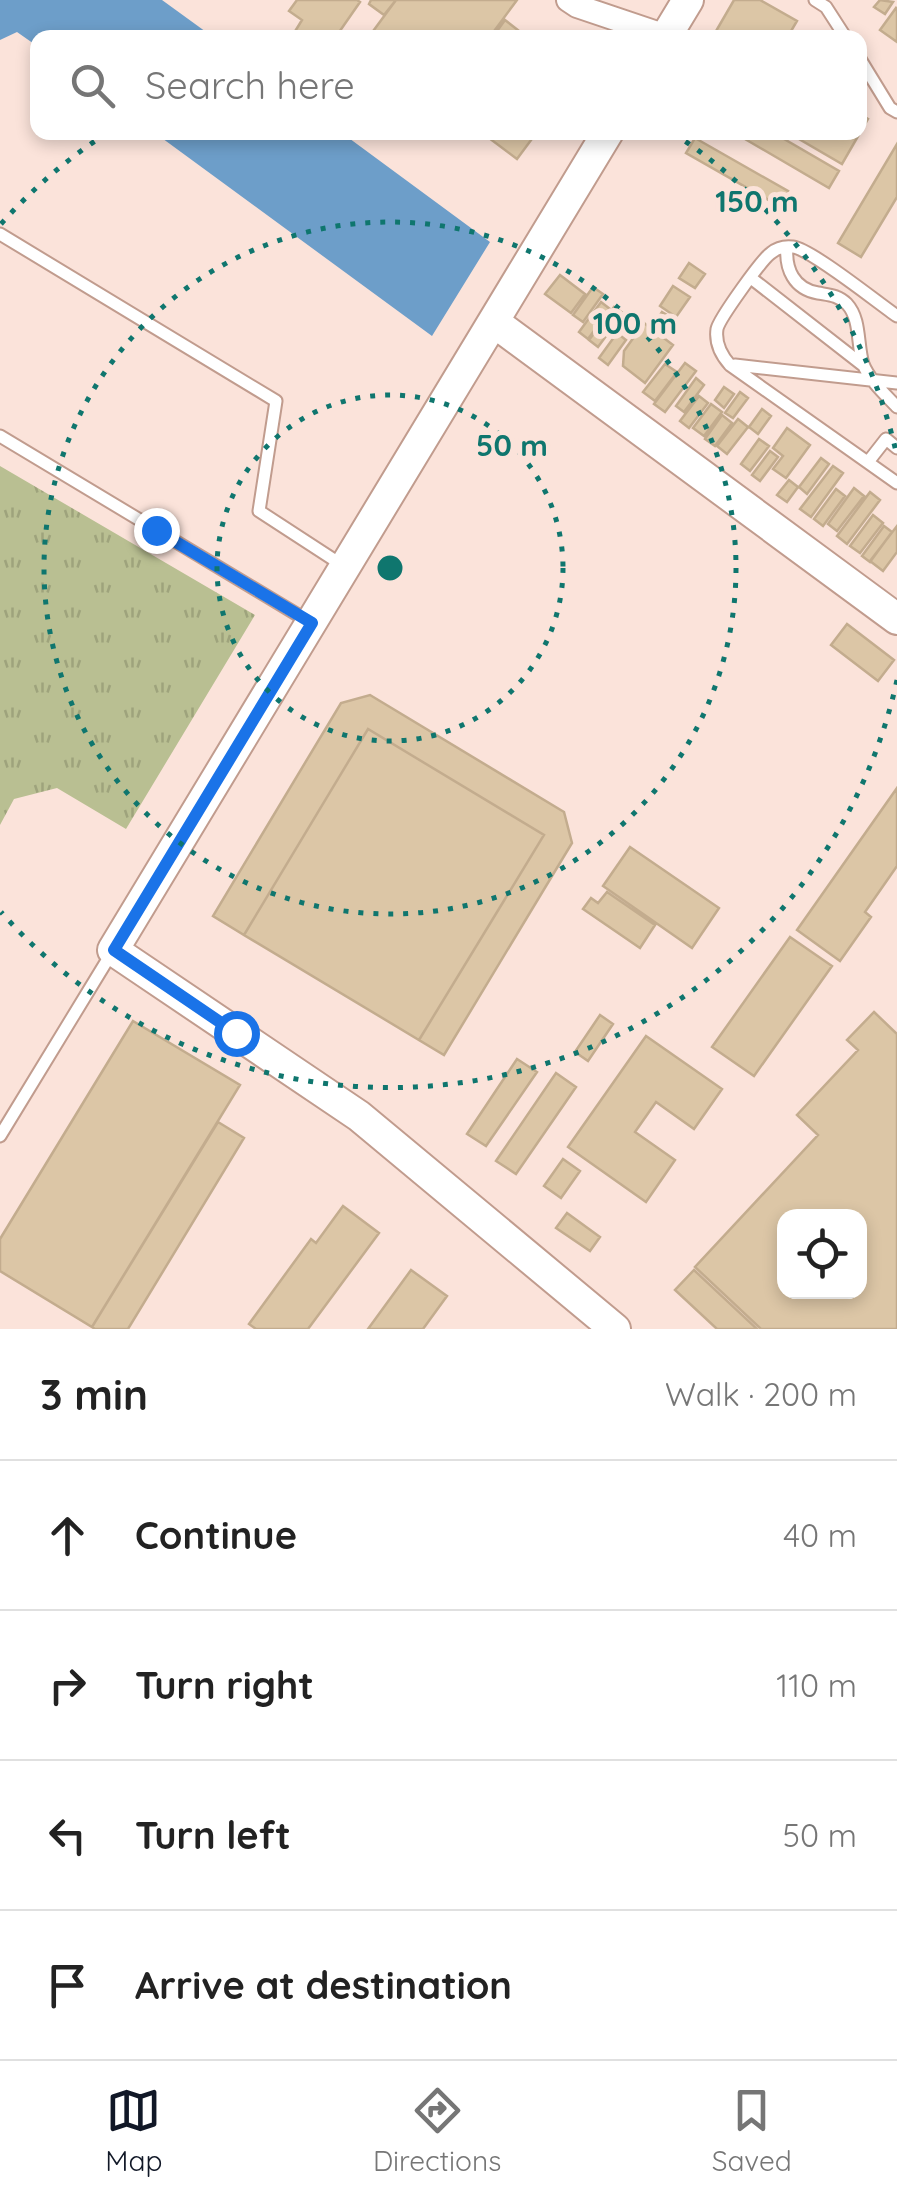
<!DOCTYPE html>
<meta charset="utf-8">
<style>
:root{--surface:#fff;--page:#f2f2f2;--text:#222;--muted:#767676;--line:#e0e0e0;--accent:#111827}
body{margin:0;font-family:Quicksand,sans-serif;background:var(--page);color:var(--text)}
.controls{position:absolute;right:30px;bottom:30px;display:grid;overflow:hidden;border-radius:20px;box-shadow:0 5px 15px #0003}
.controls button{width:90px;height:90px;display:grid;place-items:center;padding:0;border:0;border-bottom:2px solid var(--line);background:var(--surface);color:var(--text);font:50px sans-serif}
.stop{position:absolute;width:30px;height:30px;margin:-22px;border:8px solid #1a73e8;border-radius:50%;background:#fff}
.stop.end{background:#1a73e8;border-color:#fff;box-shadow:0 2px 10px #0008}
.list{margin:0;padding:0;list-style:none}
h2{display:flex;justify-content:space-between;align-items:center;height:130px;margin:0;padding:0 40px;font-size:42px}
h2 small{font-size:32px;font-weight:400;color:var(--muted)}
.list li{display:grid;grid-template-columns:65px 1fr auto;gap:30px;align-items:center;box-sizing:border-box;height:150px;padding:0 40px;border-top:2px solid var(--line)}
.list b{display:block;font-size:38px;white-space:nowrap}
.list em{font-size:32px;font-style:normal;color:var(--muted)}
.icon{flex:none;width:55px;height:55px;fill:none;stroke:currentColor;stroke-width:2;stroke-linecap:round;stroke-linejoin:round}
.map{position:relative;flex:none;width:897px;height:1329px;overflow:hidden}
.search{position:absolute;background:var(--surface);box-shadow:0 5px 15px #0003;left:30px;right:30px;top:30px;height:110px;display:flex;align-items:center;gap:25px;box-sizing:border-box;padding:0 35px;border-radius:20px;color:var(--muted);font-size:38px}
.sheet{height:730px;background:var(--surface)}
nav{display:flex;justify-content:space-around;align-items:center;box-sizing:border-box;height:140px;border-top:2px solid var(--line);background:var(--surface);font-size:28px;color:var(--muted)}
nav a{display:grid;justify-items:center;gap:5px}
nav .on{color:var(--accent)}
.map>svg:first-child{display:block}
.grass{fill:url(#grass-tufts)}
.water{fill:#6d9ec9}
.building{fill:#dcc6a6;stroke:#c3ac8e;stroke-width:2.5;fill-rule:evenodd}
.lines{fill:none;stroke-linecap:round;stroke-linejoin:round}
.service-casing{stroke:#c19c8e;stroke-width:15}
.minor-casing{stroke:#c19c8e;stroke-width:26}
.tertiary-casing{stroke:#c19c8e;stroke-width:34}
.service{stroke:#fff;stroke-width:11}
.minor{stroke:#fff;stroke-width:22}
.tertiary{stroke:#fff;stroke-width:30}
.route{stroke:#1a73e8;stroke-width:12}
.ring{fill:none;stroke:#0f766e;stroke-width:5;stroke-dasharray:5 10}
.centre{fill:#0f766e;stroke:#fbe3da;stroke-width:5}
.ring-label{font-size:30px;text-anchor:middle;font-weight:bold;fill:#0f766e;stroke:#fbe3da;stroke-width:10;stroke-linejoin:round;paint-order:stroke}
</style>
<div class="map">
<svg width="897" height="1329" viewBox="0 0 897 1329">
<defs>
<pattern id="grass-tufts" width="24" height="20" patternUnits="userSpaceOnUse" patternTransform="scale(2.5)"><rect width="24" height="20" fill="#b9bf92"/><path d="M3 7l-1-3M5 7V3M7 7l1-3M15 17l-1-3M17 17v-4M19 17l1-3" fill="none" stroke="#9ea37c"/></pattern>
</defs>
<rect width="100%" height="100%" fill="#fbe3da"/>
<path class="grass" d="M0,466L255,615L126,829L57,788L14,799L0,825Z"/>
<path class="water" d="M0,0H162L213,37L38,38L37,46L17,32L0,40Z
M155,133H342L490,242L432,336Z"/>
<path class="building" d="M297,0H357L360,2L335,38H300L294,33L302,20L289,11Z
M371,0H396L384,15L369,4Z
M396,0H517L489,38H368Z
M734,0H760L797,21L787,38H712Z
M880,0L893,2L885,14L874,7Z
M896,8L897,9V42L880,30Z
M505,20L528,38H492Z
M860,114L868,119L842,164L787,132H860Z
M481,132H537L517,159Z
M733,132H772L839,171L829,188Z
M695,138L788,191L779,206L686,153Z
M897,144V197L861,257L838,243Z
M689,263L705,274L695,288L679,278Z
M560,275L585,294L571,313L545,294Z
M673,286L690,297L676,317L660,306Z
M593,287L603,294L583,322L573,315Z
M601,302L610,309L588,339L579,332Z
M614,307L623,313L598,347L589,340Z
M662,312L677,321L669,334L654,324Z
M644,323L673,345L645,383L623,366L624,351Z
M617,333L626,340L608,365L599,358Z
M685,363L696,371L665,412L654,404Z
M665,364L677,372L655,401L643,392Z
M696,378L704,385L684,412L676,406Z
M724,387L734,394L724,408L715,400Z
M740,392L748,398L733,418L725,413Z
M699,396L708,403L689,428L680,421Z
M711,404L722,412L704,436L693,428Z
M762,409L771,416L758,434L749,427Z
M722,415L732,423L715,446L705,439Z
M738,419L748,427L727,454L717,446Z
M787,428L810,445L786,478L773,469L783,456L773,448Z
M759,439L769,446L750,471L741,464Z
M770,451L778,457L760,481L752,475Z
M821,458L829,464L807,494L799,487Z
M833,466L843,473L811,517L800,509Z
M789,480L798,487L787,502L777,495Z
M854,488L864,496L837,531L828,524Z
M836,489L845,496L823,526L814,519Z
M870,492L880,500L847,544L837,536Z
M873,515L883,523L860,553L850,546Z
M884,526L892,532L870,562L862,556Z
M897,526V552L883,571L870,561Z
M847,624L894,660L878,681L831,645Z
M370,695L564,812L572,843L444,1055L419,1040L544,835L368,729L244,935L213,916L341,703Z
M368,729L544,835L419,1040L244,935Z
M897,788V866L865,912L871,917L840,961L797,930Z
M630,847L719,908L692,948L603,886Z
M607,892L655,925L640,948L583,909L591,898L598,903Z
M790,937L832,966L754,1076L712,1047Z
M874,1012L897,1034V1329H761L695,1267L818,1135L797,1115L858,1050L847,1040ZM784,1216H860V1292H784Z
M600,1015L613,1024L588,1061L575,1052Z
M133,1021L240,1085L92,1327L0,1271V1239Z
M646,1036L722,1089L694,1129L656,1102L635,1132L675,1160L646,1202L568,1147Z
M517,1059L537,1072L486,1146L467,1134Z
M556,1073L576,1087L516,1174L496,1161Z
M218,1122L244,1138L128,1329H95L92,1327Z
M563,1159L580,1171L561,1198L544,1186Z
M343,1206L379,1233L308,1329H256L249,1324L311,1239L316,1243Z
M567,1213L600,1237L590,1251L556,1228Z
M411,1270L447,1296L423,1329H368Z
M694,1270L757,1329H717L675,1290Z"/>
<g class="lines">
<g class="service-casing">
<path id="service" d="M815,0L826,7L846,38
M860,59L890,108L897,112
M0,234L276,401L259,511L342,565
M787,247C785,269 794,289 818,293C829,295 838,295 847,304C861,319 857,345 863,364C870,381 885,394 897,407
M751,278L864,366
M897,316C878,303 811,249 793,247C785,246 777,248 771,253C762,259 719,319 717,329C715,343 721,355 730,365L897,483
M735,365L897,383
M0,436L308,621
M868,462L886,439L897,448
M0,1136L111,954"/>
</g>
<g class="minor-casing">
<path id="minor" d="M568,0L577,6L666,36"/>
</g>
<g class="tertiary-casing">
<path id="tertiary" d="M665,38L688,0
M608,132L113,950L359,1116L615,1329
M494,322L897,619"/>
</g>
<use href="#service" class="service"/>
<use href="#minor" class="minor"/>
<use href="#tertiary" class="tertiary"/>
</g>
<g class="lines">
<path class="route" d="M156,530L312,623L114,950L236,1033"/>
</g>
<g class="ring">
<circle cx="390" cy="568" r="173"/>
<circle cx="390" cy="568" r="346"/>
<path d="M897 680A519 519 0 0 1 1 912M1 224A519 519 0 0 1 107 133M673 133A519 519 0 0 1 897 456"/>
</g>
<circle cx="390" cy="568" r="15" class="centre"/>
<g class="ring-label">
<text x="757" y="212">150 m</text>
<text x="635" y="334">100 m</text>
<text x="512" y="456">50 m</text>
</g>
</svg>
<div class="controls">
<button><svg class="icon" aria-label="locate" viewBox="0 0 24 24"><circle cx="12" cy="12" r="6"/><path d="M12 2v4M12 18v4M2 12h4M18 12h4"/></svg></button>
</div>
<div class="stop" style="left:236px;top:1033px"></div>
<div class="stop end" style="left:156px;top:530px"></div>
<div class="search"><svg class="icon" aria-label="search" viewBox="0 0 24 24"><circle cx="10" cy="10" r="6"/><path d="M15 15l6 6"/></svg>Search here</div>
</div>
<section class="sheet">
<h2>3 min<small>Walk · 200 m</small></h2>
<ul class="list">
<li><svg class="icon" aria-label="ahead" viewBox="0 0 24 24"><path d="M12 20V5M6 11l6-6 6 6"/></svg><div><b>Continue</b></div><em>40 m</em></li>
<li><svg class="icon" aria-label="right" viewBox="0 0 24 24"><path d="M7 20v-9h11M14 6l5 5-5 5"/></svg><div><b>Turn right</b></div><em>110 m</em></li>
<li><svg class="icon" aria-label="left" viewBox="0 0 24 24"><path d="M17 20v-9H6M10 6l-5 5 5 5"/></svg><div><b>Turn left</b></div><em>50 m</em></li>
<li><svg class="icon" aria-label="arrive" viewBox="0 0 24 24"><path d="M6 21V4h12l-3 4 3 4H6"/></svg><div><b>Arrive at destination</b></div></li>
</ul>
</section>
<nav>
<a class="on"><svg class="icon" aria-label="map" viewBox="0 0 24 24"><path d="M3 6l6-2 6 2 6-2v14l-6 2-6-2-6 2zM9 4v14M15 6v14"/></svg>Map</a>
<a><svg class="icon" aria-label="directions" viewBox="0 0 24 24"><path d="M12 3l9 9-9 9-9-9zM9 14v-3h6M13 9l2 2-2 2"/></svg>Directions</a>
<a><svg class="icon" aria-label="saved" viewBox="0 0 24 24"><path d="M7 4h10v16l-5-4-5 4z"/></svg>Saved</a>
</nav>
